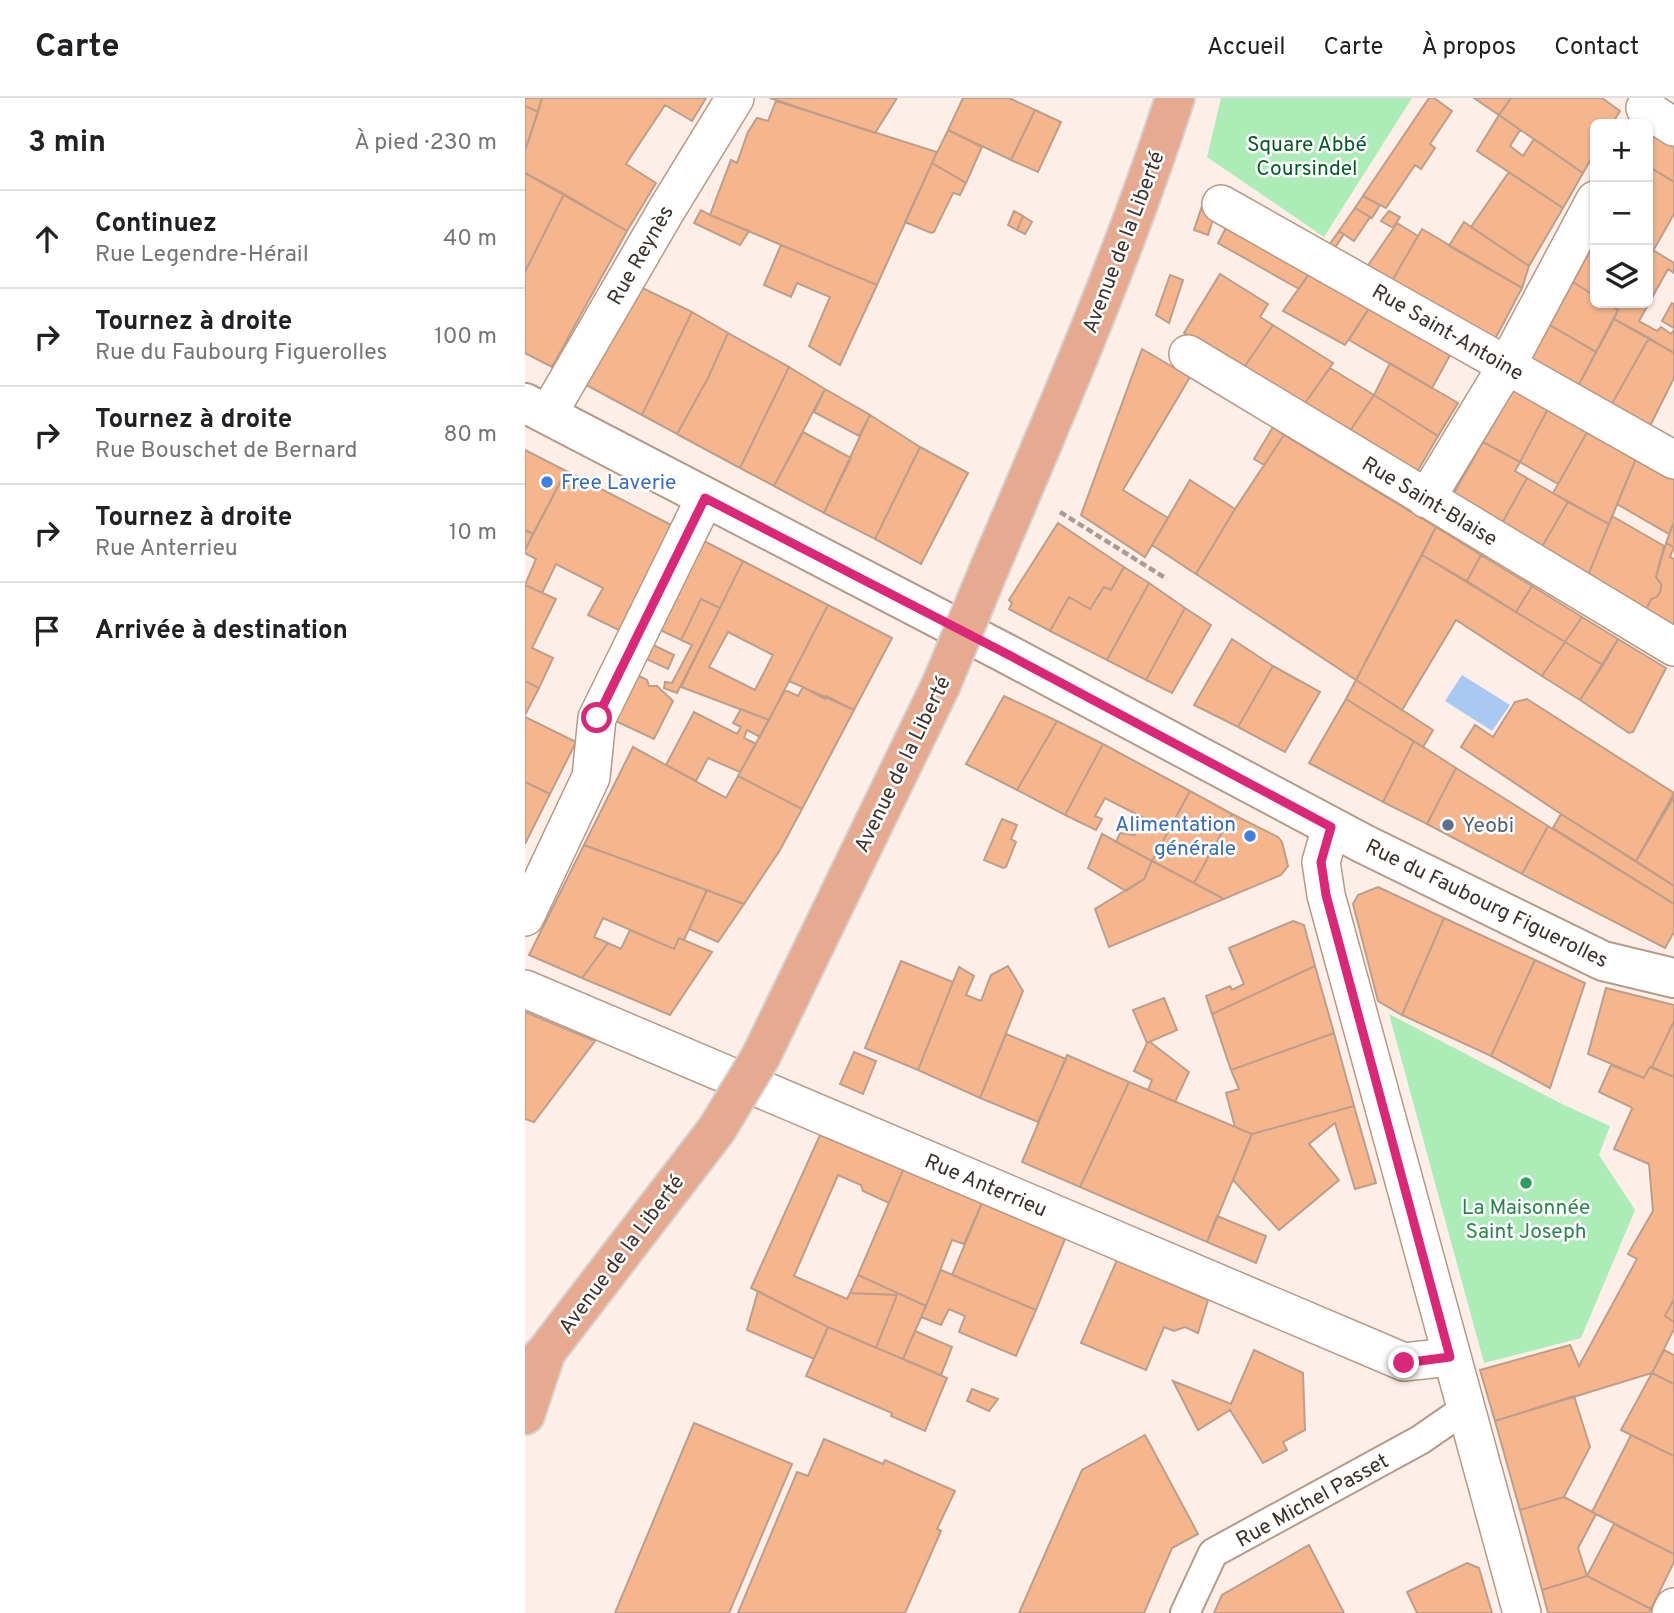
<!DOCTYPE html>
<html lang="fr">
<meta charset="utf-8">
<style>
:root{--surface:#fff;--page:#f6f6f6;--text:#202124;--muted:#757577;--line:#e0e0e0}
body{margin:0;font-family:Overpass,sans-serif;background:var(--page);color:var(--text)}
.controls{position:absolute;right:21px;top:21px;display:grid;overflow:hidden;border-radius:10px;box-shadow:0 2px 5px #0004}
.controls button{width:63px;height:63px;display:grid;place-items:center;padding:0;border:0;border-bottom:2px solid var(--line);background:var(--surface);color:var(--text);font:35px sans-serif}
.stop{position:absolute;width:21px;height:21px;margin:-16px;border:5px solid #db2777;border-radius:50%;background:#fff}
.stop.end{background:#db2777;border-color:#fff;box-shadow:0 2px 7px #0008}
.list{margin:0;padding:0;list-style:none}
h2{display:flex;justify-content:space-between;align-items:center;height:91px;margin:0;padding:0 28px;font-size:30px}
h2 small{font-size:23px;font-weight:400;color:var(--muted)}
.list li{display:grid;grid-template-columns:46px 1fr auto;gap:21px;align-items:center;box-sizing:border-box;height:98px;padding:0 28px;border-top:2px solid var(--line)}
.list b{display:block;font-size:26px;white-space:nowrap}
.list p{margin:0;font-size:23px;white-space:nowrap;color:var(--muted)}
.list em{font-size:23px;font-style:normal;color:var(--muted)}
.icon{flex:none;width:38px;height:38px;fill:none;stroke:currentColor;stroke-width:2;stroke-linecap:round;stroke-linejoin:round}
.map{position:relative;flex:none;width:1149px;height:1515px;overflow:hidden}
header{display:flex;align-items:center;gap:42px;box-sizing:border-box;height:98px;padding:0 35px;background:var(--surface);border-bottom:2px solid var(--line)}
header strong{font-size:33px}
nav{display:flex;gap:38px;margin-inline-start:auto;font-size:24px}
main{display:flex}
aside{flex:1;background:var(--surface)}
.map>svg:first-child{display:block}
.green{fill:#acecb6}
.water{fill:#a9c9f3}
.building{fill:#f5b68e;stroke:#bd9e8b;stroke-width:2;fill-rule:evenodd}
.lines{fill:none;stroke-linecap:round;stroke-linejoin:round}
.pedestrian-casing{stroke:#b79986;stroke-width:32}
.minor-casing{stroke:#b79986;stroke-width:40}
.tertiary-casing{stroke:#b79986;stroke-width:42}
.primary-casing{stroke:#d5d2d0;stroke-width:42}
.path{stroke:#a99c94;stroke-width:4.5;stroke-dasharray:7 3.5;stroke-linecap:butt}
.pedestrian{stroke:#fff;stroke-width:28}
.minor{stroke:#fff;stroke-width:37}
.tertiary{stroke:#fff;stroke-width:38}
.primary{stroke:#e5aa90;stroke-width:38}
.primary-bridge-casing{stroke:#d5d2d0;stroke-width:42;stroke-linecap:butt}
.primary-bridge{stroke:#e5aa90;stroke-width:38}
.route{stroke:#db2777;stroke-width:9}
.shop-dot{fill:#3f7fe0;stroke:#fff;stroke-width:2.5}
.service-dot{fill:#5c6f8a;stroke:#fff;stroke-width:2.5}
.leisure-dot{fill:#2e9e5b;stroke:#fff;stroke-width:2.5}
.labels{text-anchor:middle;stroke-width:5;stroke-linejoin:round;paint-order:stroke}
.park-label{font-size:21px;fill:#045b25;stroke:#fff}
.street-label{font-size:21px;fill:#3e312a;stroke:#fff}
.shop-label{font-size:21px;fill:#366cbe;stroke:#fff;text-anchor:start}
.service-label{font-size:21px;fill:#4e5e75;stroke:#fff;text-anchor:start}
.leisure-label{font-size:21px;fill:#27864d;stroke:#fff}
</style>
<header>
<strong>Carte</strong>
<nav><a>Accueil</a><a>Carte</a><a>À propos</a><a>Contact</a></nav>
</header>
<main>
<aside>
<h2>3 min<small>À pied · 230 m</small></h2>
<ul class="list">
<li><svg class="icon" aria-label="ahead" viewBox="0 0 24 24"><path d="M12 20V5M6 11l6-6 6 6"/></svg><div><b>Continuez</b><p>Rue Legendre-Hérail</p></div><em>40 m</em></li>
<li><svg class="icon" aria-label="right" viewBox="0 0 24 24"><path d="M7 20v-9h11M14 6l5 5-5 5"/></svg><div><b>Tournez à droite</b><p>Rue du Faubourg Figuerolles</p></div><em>100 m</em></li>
<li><svg class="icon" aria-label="right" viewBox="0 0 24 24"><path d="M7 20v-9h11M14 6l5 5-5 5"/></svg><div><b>Tournez à droite</b><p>Rue Bouschet de Bernard</p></div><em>80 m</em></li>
<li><svg class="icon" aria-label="right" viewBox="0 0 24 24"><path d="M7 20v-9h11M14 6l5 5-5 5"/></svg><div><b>Tournez à droite</b><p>Rue Anterrieu</p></div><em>10 m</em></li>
<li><svg class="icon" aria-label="arrive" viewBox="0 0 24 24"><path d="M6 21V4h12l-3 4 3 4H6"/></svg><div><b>Arrivée à destination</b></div></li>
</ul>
</aside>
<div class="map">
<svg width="1149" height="1515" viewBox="0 0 1149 1515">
<rect width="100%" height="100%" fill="#fdefe7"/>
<path class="green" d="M696,0H887L799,139L682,59Z
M864,916L1037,1006L1085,1028L1074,1057L1110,1112L1056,1240L959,1265Z"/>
<path class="water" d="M937,577L985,607L967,633L920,603Z"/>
<path class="building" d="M0,0H17L13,14L0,8Z
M17,0H181L167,23L140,7L101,66L131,85L102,133L0,75V53Z
M245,0H372L350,35Z
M438,0H484L510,12L486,62L423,32Z
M904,0H909L927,13L905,46L910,50L896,71L890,67L861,110L838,98Z
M949,0H986L974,17Z
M986,0H1077L1095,13L1087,26H1070V54L1058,75L974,17Z
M251,3L412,54L352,187L185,117L206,62L212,65L223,34L232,20L243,23Z
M0,8L13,14L0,53Z
M510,12L536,24L513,74L486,62Z
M974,17L995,32L985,48L998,58L1009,41L1058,75L1038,110L952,53Z
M423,32L457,49L441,85L407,65Z
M1130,35L1149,47V84L1123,68V48Z
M407,65L441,85L435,97L428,95L409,134L406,135L380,124Z
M1123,68L1149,84V116L1128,153L1123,149Z
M984,74L1038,110L1004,168L946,129Z
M0,75L39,96L0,174Z
M39,96L102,133L27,269L0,255V174Z
M838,98L855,107L847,120L830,110Z
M677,108L690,115L683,137L669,132Z
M830,110L845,119L829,143L814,133Z
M176,112L185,117L224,133L215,147L169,125Z
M489,113L498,118L492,132L483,127Z
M864,113L875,119L868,130L856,123Z
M498,118L507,124L500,136L492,132Z
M704,124L788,170L774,191L693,145Z
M939,124L1004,168L997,190L924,148Z
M872,125L893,138L867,183L842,169Z
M897,131L997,190L969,243L867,183Z
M814,133L819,136L809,151L804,147Z
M1070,143V198L1048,184Z
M256,147L352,187L315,267L284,248L305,199L272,185L266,199L239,187Z
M1123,149L1149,165V175L1143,171L1114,223L1132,233L1136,229L1146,236L1149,232V255L1089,221L1093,212L1081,205H1123Z
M788,170L848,204L820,247L758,213Z
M695,176L743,206L735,219L748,227L718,271L659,235Z
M645,177L658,182L644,225L631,217Z
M105,184L167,214L117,317L54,283Z
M1048,184L1070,198V205H1081L1093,212L1071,254L1025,227Z
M848,204L929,250L907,290L824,242Z
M1147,205L1149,206V230L1137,223Z
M167,214L203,235L183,280L152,336L117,317Z
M1089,221L1124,240L1085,309L1052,290Z
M748,227L808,265L778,308L718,271Z
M1025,227L1071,254L1052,290L1004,263Z
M203,235L264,269L215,370L152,336L183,280Z
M1124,240L1149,255V280L1123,332L1085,309Z
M617,251L665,279L598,392L643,420L620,459L556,417Z
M865,265L933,305L913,338L849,297Z
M264,269L300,291L249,388L215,370Z
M805,270L849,297L823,336L778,308Z
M991,287L1025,307L995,364L958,344Z
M300,291L345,317L334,338L289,314Z
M849,297L913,338L891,376L823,336Z
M1025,307L1065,329L1033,386L995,364Z
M345,317L395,349L350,441L299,415Z
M748,329L759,337L739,367L729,361Z
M1065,329L1113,356L1084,426L1028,395Z
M278,334L326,360L299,415L249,388Z
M759,337L911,429L831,582L671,476L710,411Z
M958,344L995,364L990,373L1002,380L975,429L926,400Z
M395,349L443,375L396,466L350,441Z
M0,352L41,373L8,436L0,432Z
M1113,356L1149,377V424L1144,436L1092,406Z
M41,373L156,432L106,538L63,517L78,490L31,466L17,495L0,487L11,461L0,455V452Z
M1002,380L1043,404L1015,452L975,429Z
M665,382L710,411L671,476L627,447Z
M1043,404L1084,426L1062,480L1015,452Z
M1087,418L1139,448L1131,479L1136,486V492L1132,499L1126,501L1120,514L1062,480Z
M1149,424V449L1141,445Z
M533,425L599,469L586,492L579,489L565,511L544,499L525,533L484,511L487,505L484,502Z
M911,429L956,457L942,483L897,457Z
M0,432L8,436L0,452Z
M175,441L218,463L195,510L176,501L156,542L129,529Z
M1141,445L1149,449L1145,459L1149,461V530L1120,514L1126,501L1132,499L1136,492V486L1131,479Z
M897,457L1040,544L1017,578L931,522L877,612L831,582Z
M956,457L1007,488L991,514L942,483Z
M218,463L303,507L244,622L156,589ZM203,534L248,557L230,592L184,569Z
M599,469L624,485L582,562L525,533L544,499L565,511L579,489L586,492Z
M624,485L660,510L621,582L582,562Z
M0,487L31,501L7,550L28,560L14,590L0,583Z
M1007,488L1057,519L1040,544L991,514Z
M176,501L195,510L152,595L139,590L140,584L147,585L167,547L156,542Z
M303,507L367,540L329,612L264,583Z
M660,510L686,527L647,595L621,582Z
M1057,519L1093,541L1078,567L1040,544Z
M707,541L748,568L713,629L669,607Z
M1093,541L1141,570L1108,634L1104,635L1055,602Z
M122,544L149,557L143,571L115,558Z
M1040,544L1078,567L1055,602L1017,578Z
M748,568L795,594L760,654L713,629Z
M106,574L122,582L124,588H132L148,603L129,641L84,620Z
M831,582L908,632L898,649L821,601Z
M0,583L14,590L0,617Z
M278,589L300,601L301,598L329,612L277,711L213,678L260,592L273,598Z
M479,598L532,623L492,692L441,666Z
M821,601L889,643L858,704L784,665Z
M1002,601L1149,695L1111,763L1036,716L936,649L950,627L968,639L990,604Z
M216,611L244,622L235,639L222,632L219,640L231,646L215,674L183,660L171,683L141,667L169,614L212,636L216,629L208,625Z
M0,619L51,644L25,696L0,684Z
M532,623L578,646L540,717L492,692Z
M889,643L931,670L902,726L858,704Z
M578,646L665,693L627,763L591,744L595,735L610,737L619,720L580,700L570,718L577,721L571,732L540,717Z
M108,649L201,700L213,678L277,711L255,752L219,806L59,747Z
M931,670L1023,728L997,776L902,726Z
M0,684L25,696L0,746Z
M665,693L707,716L669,785L627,763Z
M1149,699V788L1111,763Z
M707,716L753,739L757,744L763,768L756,777L699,801L669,785Z
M1036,716L1149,788V806L1028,730Z
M477,721L492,727L486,741L491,744L481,769L478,770L459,762Z
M1023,728L1149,806V834L1140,850L997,776Z
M577,736L627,763L619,781L601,793L563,770Z
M59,747L182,792L159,842L154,840L149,851L78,820L69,839L83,845L57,880L4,857Z
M627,763L699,801L584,849L570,811L619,781Z
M853,789L919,820L877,917L853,903L828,806L833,797Z
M182,792L219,806L193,844L164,831Z
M919,820L1010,862L966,958L877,917Z
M768,823L779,827L790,868L687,916L681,898L705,888L707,892L719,886L704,850Z
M105,832L149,851L154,840L187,854L145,917L57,880L83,845L96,851Z
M1010,862L1060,885L1025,990L966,958Z
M376,863L428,884L393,972L340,950Z
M483,868L498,893L455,1000L393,972L434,869L449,878L441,897L456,903L466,877Z
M790,868L809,935L706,972L687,916Z
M1081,890L1149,907V923L1127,969H1125L1119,980L1063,956Z
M639,900L652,932L622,945L608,912Z
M0,914L70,943L9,1024L0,1021Z
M1149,923V979L1127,969Z
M809,935L829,1008L727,1036L710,1029L701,995L714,991L706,972Z
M481,936L541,961L513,1024L455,1000Z
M625,944L664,974L650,1004L623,992L627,982L609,973L622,945Z
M329,954L351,963L338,996L315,986Z
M542,957L604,984L555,1089L497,1064Z
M1086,967L1119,980L1125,969L1149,979V1201L1140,1218L1149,1224V1231L1127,1275L970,1323L955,1272L1045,1247L1054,1268L1112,1161L1103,1156L1128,1113L1124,1066L1089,1051L1107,1011L1106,1009L1074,994Z
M604,984L727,1036L682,1144L555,1089Z
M829,1008L851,1085L830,1091L810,1025L784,1046L814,1082L754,1132L708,1082L727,1036Z
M295,1037L378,1072L364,1105L338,1093L336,1087L313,1077L269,1178L322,1201L325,1195L372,1197L351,1250L303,1229L226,1190Z
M378,1072L457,1105L439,1146L427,1142L401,1208L333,1177Z
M457,1105L540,1141L511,1212L427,1177Z
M692,1118L741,1138L731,1165L682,1144Z
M592,1162L683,1202L673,1235L660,1229L649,1233L639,1229L621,1272L556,1245Z
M416,1172L511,1212L491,1258L434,1234L440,1218L424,1211L416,1227L396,1219Z
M333,1177L401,1208L378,1261L351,1250L372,1197L325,1195Z
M233,1193L303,1229L289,1261L222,1232Z
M1149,1201V1224L1140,1218Z
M303,1229L422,1280L400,1333L366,1318L367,1315L281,1278Z
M390,1233L427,1249L416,1277L378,1261Z
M729,1252L778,1275L780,1332L758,1344L762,1352L738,1365L705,1312L673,1332L648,1283L706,1306Z
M1139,1252L1149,1257V1286L1127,1275Z
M1127,1275L1149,1286V1358L1096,1332Z
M447,1291L473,1301L464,1313L442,1303Z
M1049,1298L1065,1349L1039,1399L995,1412L970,1323Z
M169,1325L267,1366L204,1515H90Z
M620,1337L673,1436L647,1450L619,1515H494L557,1372Z
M1106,1337L1149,1358V1456L1067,1414Z
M299,1341L358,1366L360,1362L430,1393L412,1431L416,1433L380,1515H213L272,1374L283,1378Z
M1039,1399L1071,1416L1053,1450L1062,1478L1017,1492L995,1412Z
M1089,1426L1149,1456V1464L1126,1511L1062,1478Z
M784,1447L819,1515H689L697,1497Z
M942,1465L954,1470L967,1515H892L882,1494Z
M1062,1478L1126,1511L1124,1515H1023L1017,1492Z"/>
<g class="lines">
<g class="pedestrian-casing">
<path id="pedestrian" d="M660,1515L688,1455L895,1342L940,1311"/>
</g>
<g class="minor-casing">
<path id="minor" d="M1120,10L1149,29
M696,106L1149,362
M663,256L1149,549
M23,316L142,111L210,0
M901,401L982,267L1070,102
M806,729L796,764L801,797L997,1515
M0,819L66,679L72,620L180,400
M0,891L879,1264L925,1259
M1146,1515L1149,1509"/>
</g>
<g class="tertiary-casing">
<path id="tertiary" d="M0,305L482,556L839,746L1078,863L1149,880"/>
</g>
<g class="primary-casing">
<path id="primary" d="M465,469C531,314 598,160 650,0
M236,958L416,587
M0,1276L21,1254L192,1031
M0,1317L21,1254"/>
</g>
<path class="path" d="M535,414L642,481"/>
<use href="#pedestrian" class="pedestrian"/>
<use href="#minor" class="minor"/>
<use href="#tertiary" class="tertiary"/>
<use href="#primary" class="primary"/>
<g class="primary-bridge-casing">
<path id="primary-bridge" d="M416,587L465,469
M192,1031L236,958"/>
</g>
<use href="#primary-bridge" class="primary-bridge"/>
</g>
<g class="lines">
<path class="route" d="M72,620L180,400L482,556L806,729L796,764L801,797L925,1259L879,1265"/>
</g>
<g class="shop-dot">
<circle cx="22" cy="384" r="7"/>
<circle cx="725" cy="738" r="7"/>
</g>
<circle class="service-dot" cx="923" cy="727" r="7"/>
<circle class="leisure-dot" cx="1001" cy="1085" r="7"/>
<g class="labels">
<g class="park-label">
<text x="782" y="53">Square Abbé<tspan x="782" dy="24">Coursindel</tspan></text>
</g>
<g class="street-label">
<text transform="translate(598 144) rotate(-69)" y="7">Avenue de la Liberté</text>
<text transform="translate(115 157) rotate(-60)" y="7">Rue Reynès</text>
<text transform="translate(923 234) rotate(30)" y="7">Rue Saint-Antoine</text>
<text transform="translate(905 403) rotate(31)" y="7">Rue Saint-Blaise</text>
<text transform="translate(377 666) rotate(-64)" y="7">Avenue de la Liberté</text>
<text transform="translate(962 805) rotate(26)" y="7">Rue du Faubourg Figuerolles</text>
<text transform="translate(461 1087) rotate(23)" y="7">Rue Anterrieu</text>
<text transform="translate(96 1156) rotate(-53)" y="7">Avenue de la Liberté</text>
<text transform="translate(787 1402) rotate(-29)" y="7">Rue Michel Passet</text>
</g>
<g class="shop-label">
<text x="36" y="391">Free Laverie</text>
<text x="711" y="733" text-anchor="end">Alimentation<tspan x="711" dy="24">générale</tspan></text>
</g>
<g class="service-label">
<text x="937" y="734">Yeobi</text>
</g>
<g class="leisure-label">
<text x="1001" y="1116">La Maisonnée<tspan x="1001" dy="24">Saint Joseph</tspan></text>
</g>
</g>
</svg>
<div class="controls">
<button>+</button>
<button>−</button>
<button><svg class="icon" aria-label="layers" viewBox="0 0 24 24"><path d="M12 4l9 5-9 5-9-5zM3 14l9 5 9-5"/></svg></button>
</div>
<div class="stop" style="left:72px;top:620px"></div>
<div class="stop end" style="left:879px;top:1265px"></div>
</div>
</main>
